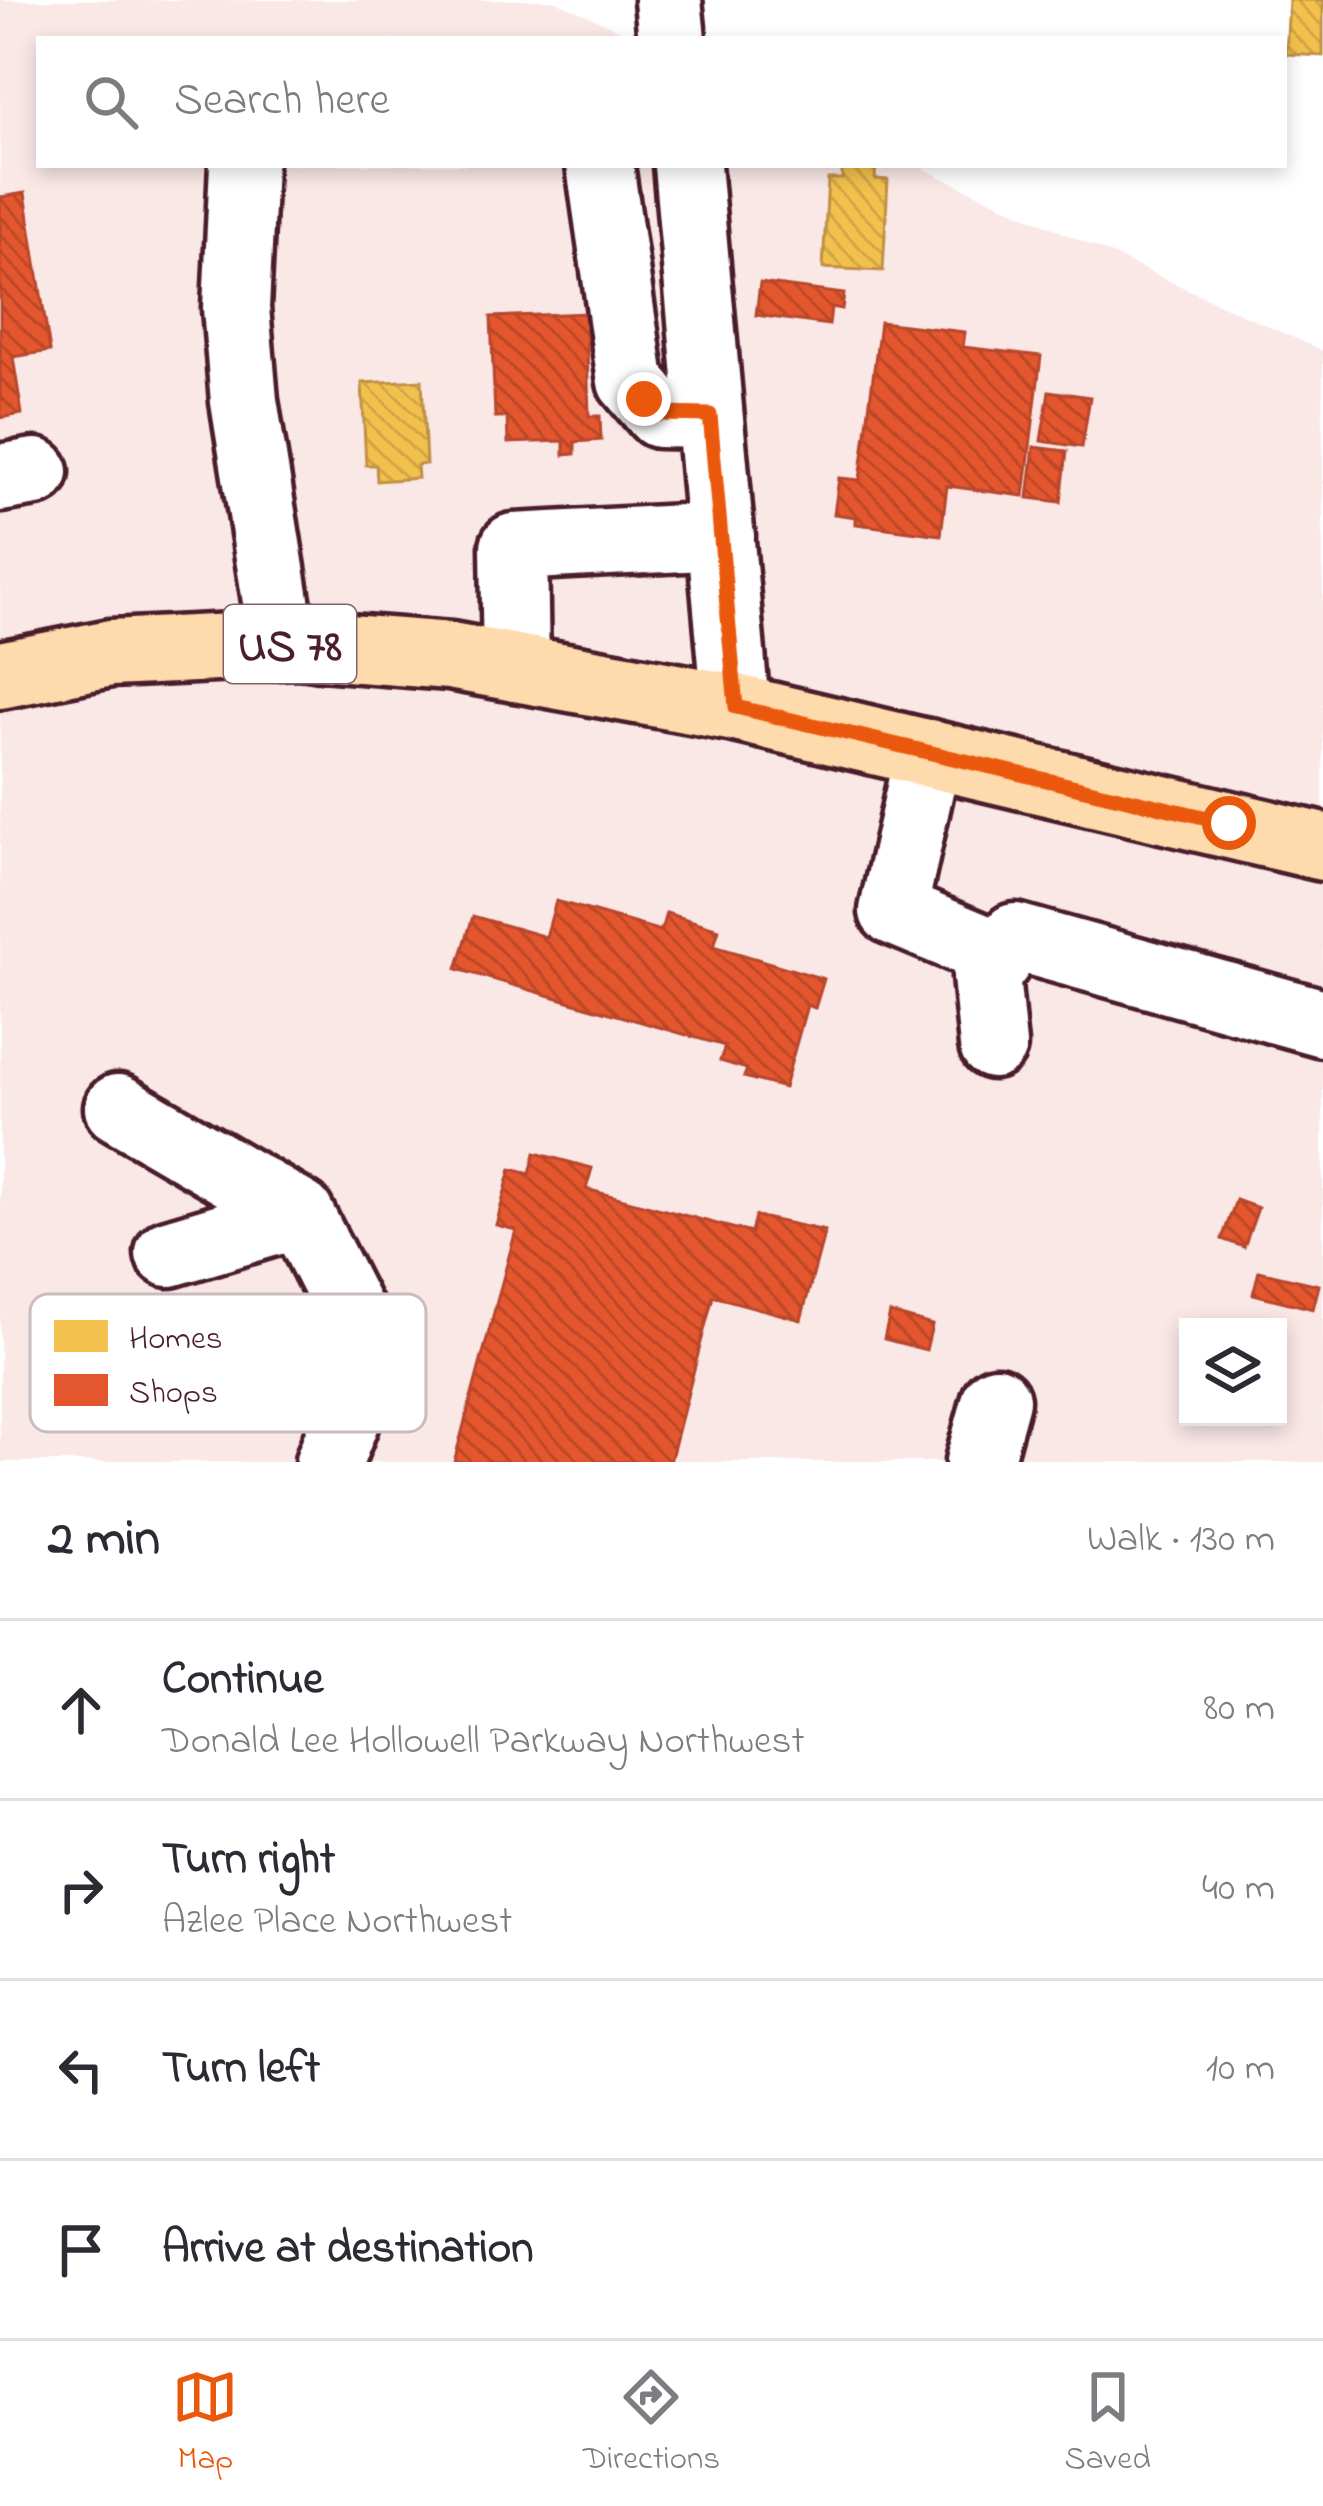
<!DOCTYPE html>
<meta charset="utf-8">
<style>
:root{--surface:#fff;--page:#f2f2f3;--text:#2b2b33;--muted:#7c7c81;--line:#e1e1e2;--accent:#ea580c}
body{margin:0;font-family:"Indie Flower",sans-serif;background:var(--page);color:var(--text)}
.controls{position:absolute;right:36px;bottom:36px;display:grid;overflow:hidden;border-radius:0px;box-shadow:0 6px 18px #0003}
.controls button{width:108px;height:108px;display:grid;place-items:center;padding:0;border:0;border-bottom:3px solid var(--line);background:var(--surface);color:var(--text);font:60px sans-serif}
.stop{position:absolute;width:36px;height:36px;margin:-27px;border:9px solid #ea580c;border-radius:50%;background:#fff}
.stop.end{background:#ea580c;border-color:#fff;box-shadow:0 3px 12px #0008}
.list{margin:0;padding:0;list-style:none}
h2{display:flex;justify-content:space-between;align-items:center;height:156px;margin:0;padding:0 48px;font-size:51px}
h2 small{font-size:39px;font-weight:400;color:var(--muted)}
.list li{display:grid;grid-template-columns:78px 1fr auto;gap:36px;align-items:center;box-sizing:border-box;height:180px;padding:0 48px;border-top:3px solid var(--line)}
.list b{display:block;font-size:45px;white-space:nowrap}
.list p{margin:0;font-size:39px;white-space:nowrap;color:var(--muted)}
.list em{font-size:39px;font-style:normal;color:var(--muted)}
.icon{flex:none;width:66px;height:66px;fill:none;stroke:currentColor;stroke-width:2;stroke-linecap:round;stroke-linejoin:round}
.map{position:relative;flex:none;width:1323px;height:1462px;overflow:hidden}
.search{position:absolute;background:var(--surface);box-shadow:0 6px 18px #0003;left:36px;right:36px;top:36px;height:132px;display:flex;align-items:center;gap:30px;box-sizing:border-box;padding:0 42px;border-radius:0px;color:var(--muted);font-size:45px}
.sheet{height:876px;background:var(--surface)}
nav{display:flex;justify-content:space-around;align-items:center;box-sizing:border-box;height:168px;border-top:3px solid var(--line);background:var(--surface);font-size:33px;color:var(--muted)}
nav a{display:grid;justify-items:center;gap:6px}
nav .on{color:var(--accent)}
.map>svg:first-child{display:block}
.built{fill:#fae8e7;fill-rule:evenodd}
.homes{fill:url(#homes-back-hatch);stroke:#c09044;stroke-width:3}
.shops{fill:url(#shops-back-hatch);stroke:#b6462d;stroke-width:3}
.lines{fill:none;stroke-linecap:round;stroke-linejoin:round}
.minor-casing{stroke:#4a1f2b;stroke-width:75}
.major-casing{stroke:#4a1f2b;stroke-width:75}
.minor{stroke:#fff;stroke-width:66}
.major{stroke:#fedbac;stroke-width:66}
.route{stroke:#ea580c;stroke-width:15}
.labels{text-anchor:middle;stroke-width:12;stroke-linejoin:round;paint-order:stroke}
.shield{fill:#fff;stroke:#80626b;stroke-width:3}
.shield-label{font-size:45px;font-weight:bold;fill:#4a1f2b}
.key{fill:#fff;stroke:#c9bcbf;stroke-width:3}
.key-label{font-size:33px;fill:#4a1f2b}
</style>
<div class="map">
<svg width="1323" height="1462" viewBox="0 0 1323 1462">
<defs>
<pattern id="homes-back-hatch" width="6" height="6" patternUnits="userSpaceOnUse" patternTransform="scale(3)"><rect width="6" height="6" fill="#f2c14e"/><path d="M-1 5l2 2M0 0l6 6M5-1l2 2" fill="none" stroke="#d1a544"/></pattern>
<pattern id="shops-back-hatch" width="6" height="6" patternUnits="userSpaceOnUse" patternTransform="scale(3)"><rect width="6" height="6" fill="#e4572e"/><path d="M-1 5l2 2M0 0l6 6M5-1l2 2" fill="none" stroke="#bb4727"/></pattern>
</defs>
<rect width="100%" height="100%" fill="#fff"/>
<filter id="ink" filterUnits="userSpaceOnUse"><feTurbulence type="fractalNoise" baseFrequency=".00833" numOctaves="2"/><feDisplacementMap in="SourceGraphic" scale="24" xChannelSelector="R" yChannelSelector="G"/><feConvolveMatrix kernelMatrix="1 2 1 2 8 2 1 2 1" color-interpolation-filters="sRGB"/></filter>
<g filter="url(#ink)">
<path class="built" d="M0,0H554L639,39H39V165H915L1323,351V1462H0ZM1188,1327H1278V1417H1188Z"/>
<path class="homes" d="M1289,0H1323V56L1286,54Z
M842,165H876L875,179L888,180L883,271L823,268L828,179H842Z
M422,380L426,464L417,465L418,478L377,481L376,465H366L362,383Z"/>
<path class="shops" d="M25,193L50,351L13,357L22,414L0,418V197Z
M760,283L844,294L842,309L831,307L829,325L756,315Z
M586,313L589,416H600L601,440L575,442V454L564,455V441L508,443L507,417H495L491,317Z
M880,322L965,332L963,347L1041,356L1024,496L947,486L941,535L856,524V517L834,514L839,478L860,480Z
M1049,391L1090,397L1082,447L1041,441Z
M1034,447L1067,451L1061,502L1028,498Z
M556,901L661,931L666,913L719,929L714,946L824,979L815,1008L807,1005L784,1088L744,1077L747,1069L720,1061L725,1046L457,969L473,916L546,937Z
M535,1153L592,1168L586,1189L751,1233L755,1216L825,1231L801,1320L713,1296L670,1462H454L516,1230L496,1225L511,1169L530,1174Z
M1236,1200L1258,1208L1244,1247L1222,1239Z
M1259,1271L1319,1285L1313,1309L1253,1294Z
M890,1313L932,1325L926,1350L884,1339Z"/>
<g class="lines">
<g class="minor-casing">
<path id="minor" d="M668,0L672,39
M243,165L236,308L244,401L283,644
M600,165L631,381L659,414L709,415
M687,165L736,708
M0,478L35,472
M516,668L514,547L721,536
M928,753L893,911L1001,956
M993,1045L986,976L1015,937L1323,1023
M118,1108L300,1214L371,1354L329,1462
M169,1253L300,1214
M308,1357L371,1354
M979,1462L996,1400"/>
</g>
<g class="major-casing">
<path id="major" d="M0,675L111,653L297,644L450,656L736,708L1323,847"/>
</g>
<use href="#minor" class="minor"/>
<use href="#major" class="major"/>
</g>
</g>
<g class="lines" filter="url(#ink)">
<path class="route" d="M644,399L659,414L710,415L736,707L1229,823"/>
</g>
<g class="labels">
<rect class="shield" x="224" y="605" width="132" height="78" rx="9"/>
<g class="shield-label">
<text x="290" y="660">US 78</text>
</g>
</g>
<rect x="30" y="1294" width="396" height="138" rx="18" class="key"/>
<rect x="54" y="1320" width="54" height="32" fill="#f2c14e"/>
<rect x="54" y="1374" width="54" height="32" fill="#e4572e"/>
<g class="key-label">
<text x="129" y="1348">Homes</text>
<text x="129" y="1402">Shops</text>
</g>
</svg>
<div class="controls">
<button><svg class="icon" aria-label="layers" viewBox="0 0 24 24"><path d="M12 4l9 5-9 5-9-5zM3 14l9 5 9-5"/></svg></button>
</div>
<div class="stop" style="left:1229px;top:823px"></div>
<div class="stop end" style="left:644px;top:399px"></div>
<div class="search"><svg class="icon" aria-label="search" viewBox="0 0 24 24"><circle cx="10" cy="10" r="6"/><path d="M15 15l6 6"/></svg>Search here</div>
</div>
<section class="sheet">
<h2>2 min<small>Walk · 130 m</small></h2>
<ul class="list">
<li><svg class="icon" aria-label="ahead" viewBox="0 0 24 24"><path d="M12 20V5M6 11l6-6 6 6"/></svg><div><b>Continue</b><p>Donald Lee Hollowell Parkway Northwest</p></div><em>80 m</em></li>
<li><svg class="icon" aria-label="right" viewBox="0 0 24 24"><path d="M7 20v-9h11M14 6l5 5-5 5"/></svg><div><b>Turn right</b><p>Azlee Place Northwest</p></div><em>40 m</em></li>
<li><svg class="icon" aria-label="left" viewBox="0 0 24 24"><path d="M17 20v-9H6M10 6l-5 5 5 5"/></svg><div><b>Turn left</b></div><em>10 m</em></li>
<li><svg class="icon" aria-label="arrive" viewBox="0 0 24 24"><path d="M6 21V4h12l-3 4 3 4H6"/></svg><div><b>Arrive at destination</b></div></li>
</ul>
</section>
<nav>
<a class="on"><svg class="icon" aria-label="map" viewBox="0 0 24 24"><path d="M3 6l6-2 6 2 6-2v14l-6 2-6-2-6 2zM9 4v14M15 6v14"/></svg>Map</a>
<a><svg class="icon" aria-label="directions" viewBox="0 0 24 24"><path d="M12 3l9 9-9 9-9-9zM9 14v-3h6M13 9l2 2-2 2"/></svg>Directions</a>
<a><svg class="icon" aria-label="saved" viewBox="0 0 24 24"><path d="M7 4h10v16l-5-4-5 4z"/></svg>Saved</a>
</nav>
